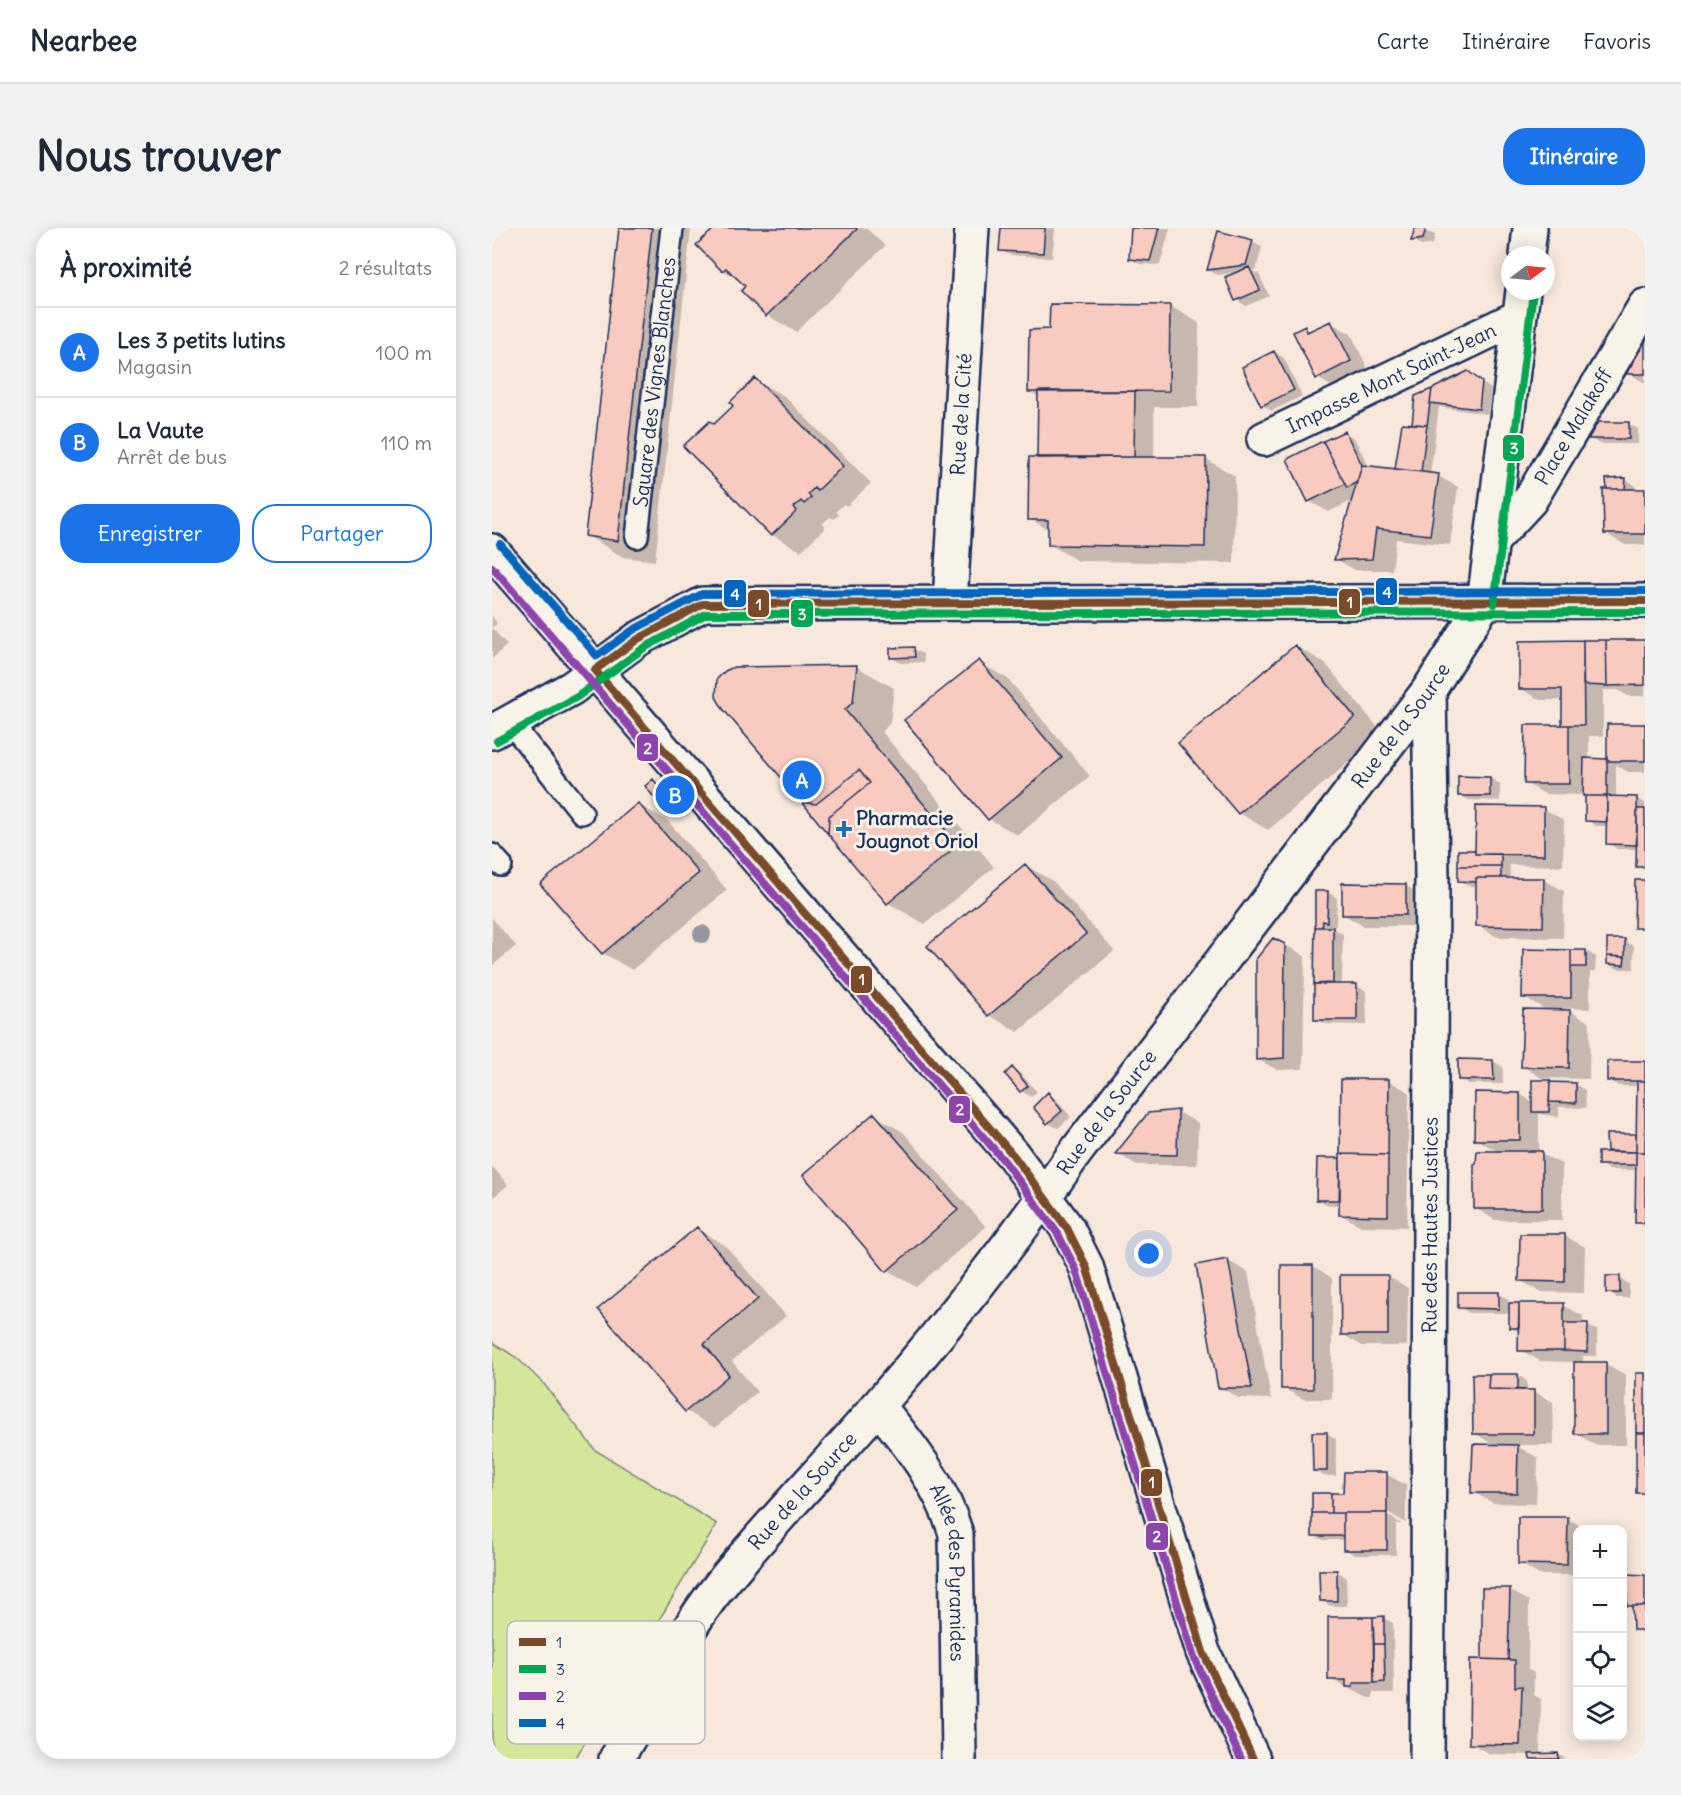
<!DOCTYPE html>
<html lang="fr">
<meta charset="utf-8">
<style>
:root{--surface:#fff;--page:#f2f2f3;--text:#1f2937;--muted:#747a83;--line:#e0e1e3;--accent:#1a73e8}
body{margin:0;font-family:Delius,sans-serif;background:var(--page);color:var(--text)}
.controls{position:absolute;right:18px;bottom:18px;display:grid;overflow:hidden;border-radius:12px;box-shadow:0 3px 15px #0003}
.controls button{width:54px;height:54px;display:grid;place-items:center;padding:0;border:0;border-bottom:2px solid var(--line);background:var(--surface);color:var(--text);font:30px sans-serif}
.compass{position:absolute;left:1009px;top:18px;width:54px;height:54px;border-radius:50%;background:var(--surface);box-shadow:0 3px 15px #0003;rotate:74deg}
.you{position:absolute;left:657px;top:1026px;width:21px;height:21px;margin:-15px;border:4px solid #fff;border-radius:50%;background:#1a73e8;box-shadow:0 0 0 9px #1a73e833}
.badge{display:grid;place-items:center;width:39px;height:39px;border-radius:50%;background:var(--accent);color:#fff;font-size:20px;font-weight:700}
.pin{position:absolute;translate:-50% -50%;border:3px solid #fff;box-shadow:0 2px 6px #0006}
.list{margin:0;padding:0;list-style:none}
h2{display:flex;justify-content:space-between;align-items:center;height:78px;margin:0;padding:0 24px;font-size:26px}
h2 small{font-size:20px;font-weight:400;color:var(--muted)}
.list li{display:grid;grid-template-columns:39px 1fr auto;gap:18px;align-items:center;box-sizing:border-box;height:90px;padding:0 24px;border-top:2px solid var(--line)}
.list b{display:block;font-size:22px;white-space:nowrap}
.list p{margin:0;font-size:20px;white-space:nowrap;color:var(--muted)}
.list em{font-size:20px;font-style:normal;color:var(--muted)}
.actions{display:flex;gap:12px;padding:18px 24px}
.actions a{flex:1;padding:14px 0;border:2px solid var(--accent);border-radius:24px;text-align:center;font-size:21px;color:var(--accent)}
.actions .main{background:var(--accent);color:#fff}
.icon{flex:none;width:33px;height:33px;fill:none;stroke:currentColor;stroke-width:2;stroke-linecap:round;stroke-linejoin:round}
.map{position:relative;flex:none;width:1153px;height:1531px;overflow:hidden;border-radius:24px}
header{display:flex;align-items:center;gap:36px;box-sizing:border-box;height:84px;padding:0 30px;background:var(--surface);border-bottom:2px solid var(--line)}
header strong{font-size:28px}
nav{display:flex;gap:33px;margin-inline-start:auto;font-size:21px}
.intro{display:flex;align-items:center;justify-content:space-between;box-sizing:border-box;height:144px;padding:0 36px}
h1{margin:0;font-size:42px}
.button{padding:15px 27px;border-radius:24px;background:var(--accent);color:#fff;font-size:21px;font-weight:700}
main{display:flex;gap:36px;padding:0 36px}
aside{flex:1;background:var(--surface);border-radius:24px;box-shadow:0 3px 15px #0003}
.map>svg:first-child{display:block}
.green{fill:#d4e69a;stroke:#788a7c;stroke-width:1.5}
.shadow{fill:#0003}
.building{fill:#f9cabe;stroke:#1b2f5e;stroke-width:1.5}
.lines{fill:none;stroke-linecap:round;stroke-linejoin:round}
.lane-casing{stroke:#1b2f5e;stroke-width:26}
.street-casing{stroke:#1b2f5e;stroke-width:38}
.secondary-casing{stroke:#1b2f5e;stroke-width:38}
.lane{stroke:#f7f3e8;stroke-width:21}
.street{stroke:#f7f3e8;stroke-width:33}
.secondary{stroke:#f7f3e8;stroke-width:33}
.bus-1-casing{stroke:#f7f3e8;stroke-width:12}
.bus-2-casing{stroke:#f7f3e8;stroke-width:12}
.bus-3-casing{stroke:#f7f3e8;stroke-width:12}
.bus-4-casing{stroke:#f7f3e8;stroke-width:12}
.bus-1{stroke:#7a4b2a;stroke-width:8}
.bus-2{stroke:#00a651;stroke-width:8}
.bus-3{stroke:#8e44ad;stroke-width:8}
.bus-4{stroke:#0065bd;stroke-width:8}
.tree{fill:#93969d}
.poi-dot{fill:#1f6fb2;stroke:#f7f3e8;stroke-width:2}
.labels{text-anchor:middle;stroke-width:6;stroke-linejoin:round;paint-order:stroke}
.street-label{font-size:20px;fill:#1b2f5e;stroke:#f7f3e8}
.poi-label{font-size:20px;font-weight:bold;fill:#1b2f5e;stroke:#f7f3e8;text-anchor:start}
.key{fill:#f7f3e8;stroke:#b5b8bf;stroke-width:1.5}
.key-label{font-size:16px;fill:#1b2f5e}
.line-badge{stroke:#f7f3e8;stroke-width:2}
.badge-label{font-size:16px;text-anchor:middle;font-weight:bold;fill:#fff}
</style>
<header>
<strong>Nearbee</strong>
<nav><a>Carte</a><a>Itinéraire</a><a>Favoris</a></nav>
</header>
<div class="intro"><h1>Nous trouver</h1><a class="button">Itinéraire</a></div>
<main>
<aside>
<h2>À proximité<small>2 résultats</small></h2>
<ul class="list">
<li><span class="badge">A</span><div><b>Les 3 petits lutins</b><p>Magasin</p></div><em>100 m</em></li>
<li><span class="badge">B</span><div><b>La Vaute</b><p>Arrêt de bus</p></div><em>110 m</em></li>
</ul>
<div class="actions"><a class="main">Enregistrer</a><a>Partager</a></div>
</aside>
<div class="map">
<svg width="1153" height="1531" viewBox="0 0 1153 1531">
<rect width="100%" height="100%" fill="#f8e7db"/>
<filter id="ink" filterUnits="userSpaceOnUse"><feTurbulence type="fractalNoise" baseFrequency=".0167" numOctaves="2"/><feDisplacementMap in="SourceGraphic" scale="12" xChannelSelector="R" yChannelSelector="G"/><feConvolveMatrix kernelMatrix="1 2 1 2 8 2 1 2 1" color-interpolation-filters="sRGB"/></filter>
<g filter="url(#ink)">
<path class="green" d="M0,1114L25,1130L52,1156L103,1222L225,1296L83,1531H0Z"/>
<path class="shadow" d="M129,0H199L163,333L131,329L94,307Z
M225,0H374L393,18L304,104L275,87L255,58L231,42Z
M510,0H563L560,30L518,27L508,22Z
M640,0H678L668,37L648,36L638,30Z
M925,0L943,7L941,16L930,18L921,12Z
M760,14L770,19L764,42H759L767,46L777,68L754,78L745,72V44L726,47L716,42Z
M678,78L707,95L706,179H662V231H714L743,248L742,335L586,333L557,316V302L538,291L546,231L547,169L537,163L558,103Z
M839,95L859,106L878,145L845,161L825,150L813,100L819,104Z
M1153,116V155L1136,145Z
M782,124L792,130L810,168L780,183L770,177Z
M976,145L999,161L996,186L947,179L938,247L946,248L966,259L958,317L904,311L900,342H863L844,331L861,272L837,284L817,273L852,205L862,210L877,239L904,243L922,197L925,169Z
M263,152L292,168L379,255L355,278L352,276L344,283L347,287L342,291L338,289L330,296L333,300L309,323L280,307L223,197L243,178Z
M1137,196L1146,201V216H1107L1098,210Z
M1134,252L1143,257V262H1153V317H1133L1113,305Z
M0,388L5,395L0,400Z
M0,400L15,417L0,431Z
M1153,413V468H1136L1126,462H1111V508H1097V532H1117V498H1153V544H1136L1124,537V570H1144L1153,575V643L1146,638V621H1125L1116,615V598H1104L1095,592L1094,567L1053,566L1033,555L1071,498V472H1048L1028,460L1029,414Z
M804,418L833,435L891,506L776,602L747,585Z
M421,421L431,426L432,434L409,435L400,430Z
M487,434L516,451L598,548L526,607L497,591Z
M365,439L402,460L398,495L390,504L502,639L433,696L396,675L243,441Z
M998,550L1008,556V573L977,572L968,567Z
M161,553L171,559L185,576L179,581L169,575Z
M147,577L176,593L235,662L140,742L111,725Z
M1052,581L1072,592L1071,638L1018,637V651L1052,652L1072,663L1071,710L1005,709L985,697V658H977L967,652L983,623L985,625Z
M533,637L562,654L622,723L526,804L497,787Z
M913,657L933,669V698H871L851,686Z
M824,664H835L845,670L844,698H837L851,706L850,757L865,758L874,763L875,797L833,796L823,791Z
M0,690L24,718L0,738Z
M1132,713L1142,718V741H1126L1116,736Z
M793,717L813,728L811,841L785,842L765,831Z
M1032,723H1094L1104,729L1103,744H1098V781L1073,780L1098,795L1097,851L1050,850L1030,838L1056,783L1032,769Z
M1001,833L1011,839V856H977L967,851Z
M1116,835H1153V999L1145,994V942H1117L1108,936L1116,925V907L1146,909V858H1126L1117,852Z
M521,841L530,847L545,864L539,869L529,863L515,846Z
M897,853L917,864L915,999L869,998L849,987V977H836L826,972Z
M1042,854L1084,856L1093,862L1094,880L1067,879V889L1047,886V925L1070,936V992H1003L983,980L1008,925L984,911L1028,866L1042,875Z
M556,866L565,872L579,889L566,900L556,895Z
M686,884L706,895L705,937H645L626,926Z
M382,887L411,904L494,999L424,1059L395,1042Z
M0,938L16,957L0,970Z
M205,1001L234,1018L294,1088L240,1133L265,1164L223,1200L194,1183Z
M1073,1008L1093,1019L1092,1065L1049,1064L1029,1053Z
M736,1033L756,1044L779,1171L747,1170L727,1159Z
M821,1038L840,1050V1171H811L791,1160Z
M850,1048H896L916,1060L915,1118H870L850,1106Z
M1128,1050L1137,1056V1070H1125L1116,1064Z
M1007,1066L1016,1071V1076L1071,1077L1091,1088V1096L1105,1102V1128H1091V1136H1114L1134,1147V1217H1103L1084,1205L1083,1134L1048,1133L1028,1122V1105L1018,1099V1085H977L968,1079Z
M1026,1147L1035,1153V1163H1041L1061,1174L1062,1217H1023L1046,1230L1044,1276L1001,1275L981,1264L1004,1218L982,1205Z
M834,1205L844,1211V1248H832L822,1243Z
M894,1246L914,1257V1295L889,1280L888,1283L910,1296H904V1327H862L853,1321V1312H831L821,1307L852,1267Z
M1075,1290L1095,1302H1086V1347H1047L1028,1335Z
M844,1343L854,1349L855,1378H839L829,1373Z
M1137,1348H1153V1406L1142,1401V1380L1137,1378Z
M992,1362H1017L1037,1373L1036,1441L1042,1445V1467L1049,1471L1048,1527L1066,1526L1074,1531H1039V1527L998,1526L978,1515L991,1433Z
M837,1390H891L901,1395L902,1465H881V1470H876L838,1451Z
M1150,1524H1153V1531H1150Z"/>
<path class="building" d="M127,0H160L126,313L93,308Z
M223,0H364L365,1L274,88L249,63L253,58L234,40L230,43L204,17Z
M509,0H553L551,25L507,23Z
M639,0H667L658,33L637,31Z
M923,0H934L931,11L919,13Z
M726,3L761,12L754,37L715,42Z
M757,39L768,62L743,73L733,49Z
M558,76L678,77L677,163L536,164L537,102L557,101Z
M839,93L859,133L824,151L801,104L813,98L815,104Z
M1153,113V146H1134Z
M782,123L802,162L769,178L750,139Z
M976,143L990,154L987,181L938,175L940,161Z
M263,150L351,238L325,263L322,260L316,266L319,270L312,276L309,273L302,279L305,283L279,308L191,218L218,193L222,196L241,178L238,174Z
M940,161L935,197L920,196L923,168Z
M546,163H643L642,229L545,230Z
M1106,194H1137V211H1096Z
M910,195L935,197L929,244L903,241Z
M853,203L870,237L865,254L855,260L831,213Z
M831,213L853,256L816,274L795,231Z
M537,229H714L713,319L556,317V292H536Z
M870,237L947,246L938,307L884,301L880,331L842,332Z
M1134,250L1133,261H1115L1114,251Z
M1111,261H1153V306H1112Z
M1091,412H1114L1115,458L1091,457Z
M1091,412L1092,497H1070V461H1027V413Z
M1114,412H1153V457L1115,458Z
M803,417L863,489L746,586L686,515Z
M422,419L423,429L398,430V420Z
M487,432L570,530L496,592L412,492Z
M365,437L361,474L353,482L466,617L395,676L336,606L337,588L378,555L367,542L324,576L310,574L231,481L224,469L225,451L233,443L242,439Z
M1115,496H1153V533H1115Z
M1033,497H1077V556H1032Z
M1092,530L1115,531V568H1091Z
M367,542L378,555L337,588L336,606L310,574L324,576Z
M966,548L998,549V568H966Z
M161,551L176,570L168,577L153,558Z
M1093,568H1115V594L1093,593Z
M1115,568L1145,569V617L1114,616Z
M146,575L207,645L110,726L48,656Z
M984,578L1052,579V627L983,626Z
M1145,581H1153V639H1144Z
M966,622H983V626H1009V638H966Z
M533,636L594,706L496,788L435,718Z
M966,638H1009V650H984V654L966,653Z
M984,650H1052L1051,699L984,698Z
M1143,652H1153V700H1142Z
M850,655L914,656V687H850Z
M823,663H836L835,694L831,693L830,699H823Z
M823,699H841V755L822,756Z
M781,710L793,716L792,830L764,832V731Z
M1115,711H1133V729L1115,728Z
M1031,721L1079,722V770H1030Z
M1079,722H1094V739H1079Z
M1115,728L1133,729L1132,737L1115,736Z
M822,756H865V792H822Z
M1031,781L1078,782L1077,840L1029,839Z
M966,831L1001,832L1002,852H966Z
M1115,833H1153V853H1115Z
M520,839L536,858L528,864L513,846Z
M849,851H897L896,927L848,926Z
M1040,852H1058L1057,884H1040Z
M1145,853H1153V924H1144Z
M1058,854L1084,855V875L1057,874Z
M556,864L570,883L555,896L541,879Z
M983,864L1028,865V912H982Z
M686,882L685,927L623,926L656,885Z
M382,885L466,982L394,1044L311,947Z
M1114,906H1144V924L1115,923Z
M985,923H1050V981H982V936H984Z
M1106,924H1144V937H1106Z
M1144,924H1153V995H1143Z
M848,926L896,927V988L847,987Z
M825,930H848V972H824Z
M205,999L266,1071L212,1116L237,1147L193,1184L106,1081Z
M1028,1006H1073V1054L1027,1053Z
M736,1031L760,1160H726L704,1037Z
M789,1037H821V1161H789Z
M848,1047H896V1107H849Z
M1114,1048H1128V1065H1114Z
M966,1064H1007V1081L966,1080Z
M1017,1075H1027V1100H1017Z
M1027,1075H1072V1123H1026Z
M1072,1095H1096L1095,1124L1072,1123Z
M1082,1134H1114V1206H1082Z
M1144,1145H1153V1205H1144Z
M980,1146H997L996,1161L1042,1162V1206H981Z
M997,1146H1026V1162L996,1161Z
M820,1204H835V1243H821Z
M1144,1205H1153V1265H1144Z
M981,1216L1026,1217L1025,1265H979Z
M852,1244H895V1285H839V1265H851Z
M820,1265H839V1285H820Z
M820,1285H851V1308H820Z
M851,1285H895V1322H851Z
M1026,1289H1076L1075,1337L1026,1336Z
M827,1342H845V1373H828Z
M1135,1346L1153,1347V1378H1135Z
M990,1360H1018L1016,1432L990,1431Z
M1140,1378H1153V1402H1141Z
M892,1388V1416H882L881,1389Z
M836,1389H881L882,1455H861V1459H854V1452H836Z
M882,1416H892L893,1454L882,1455Z
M978,1431L1023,1432V1459L1030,1458L1028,1517L977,1516Z
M1066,1525L1067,1531H1038L1037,1526Z"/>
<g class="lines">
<g class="lane-casing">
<g id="lane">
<path id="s1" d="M145,309L180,0"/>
<path d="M18,494L90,585"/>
<path d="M0,627L9,637"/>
</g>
</g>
<g class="street-casing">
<g id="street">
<path d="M1035,27L1038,0"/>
<path id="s2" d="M772,211L1027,89"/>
<path id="s3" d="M1000,313L1038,272L1153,78"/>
<path id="s4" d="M458,374L480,0"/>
<path d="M0,504L80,460L146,411L211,376L1153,373"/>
<path id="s5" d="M386,1178C418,1217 450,1258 464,1306L467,1531"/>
<path id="s6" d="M124,1531C160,1475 184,1412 226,1360C276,1297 333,1240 385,1179C455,1098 522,1013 583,925L937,462L992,375L1031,63"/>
<path id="s7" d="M935,1531L940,650L937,462"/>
</g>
</g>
<g class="secondary-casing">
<path id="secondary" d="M0,323L521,927L575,1000L594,1038L711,1424L761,1531"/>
</g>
<use href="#lane" class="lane"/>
<use href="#street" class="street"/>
<use href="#secondary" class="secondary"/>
<g class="bus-1-casing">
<path id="bus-1" d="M761,1531L711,1424L594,1038L575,1000L521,927L103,442L146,411L211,376L1153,373"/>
</g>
<g class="bus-2-casing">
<path id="bus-2" d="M1002,376L1041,64
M5,513L85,469L152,420L214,386L1153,384"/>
</g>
<g class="bus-3-casing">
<path id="bus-3" d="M0,339L513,934L566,1006L584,1042L701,1427L749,1531"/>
</g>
<g class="bus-4-casing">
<path id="bus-4" d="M8,316L105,428L141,402L210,366L1153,363"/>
</g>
<use href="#bus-1" class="bus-1"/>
<use href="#bus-2" class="bus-2"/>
<use href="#bus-3" class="bus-3"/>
<use href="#bus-4" class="bus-4"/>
</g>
<circle class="tree" cx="210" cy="706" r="9"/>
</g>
<path class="poi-dot" d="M349 592h6v6h6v6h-6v6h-6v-6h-6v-6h6z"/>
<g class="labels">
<g class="street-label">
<text dy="7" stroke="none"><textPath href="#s2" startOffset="141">Impasse Mont Saint-Jean</textPath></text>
<text dy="7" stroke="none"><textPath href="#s1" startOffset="156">Square des Vignes Blanches</textPath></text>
<text dy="7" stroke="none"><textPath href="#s4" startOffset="188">Rue de la Cité</textPath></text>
<text dy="7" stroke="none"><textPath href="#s3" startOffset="141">Place Malakoff</textPath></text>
<text dy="7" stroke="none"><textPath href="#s6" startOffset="1300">Rue de la Source</textPath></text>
<text dy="7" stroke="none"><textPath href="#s6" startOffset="814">Rue de la Source</textPath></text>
<text dy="7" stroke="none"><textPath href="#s7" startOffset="534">Rue des Hautes Justices</textPath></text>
<text dy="7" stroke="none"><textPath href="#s6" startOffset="328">Rue de la Source</textPath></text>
<text dy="7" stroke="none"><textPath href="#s5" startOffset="188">Allée des Pyramides</textPath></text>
</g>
<g class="poi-label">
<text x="364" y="597">Pharmacie<tspan x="364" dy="23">Jougnot Oriol</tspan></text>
</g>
</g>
<rect x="15" y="1393" width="198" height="123" rx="9" class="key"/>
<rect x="27" y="1410" width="27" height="8" fill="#7a4b2a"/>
<rect x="27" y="1437" width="27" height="8" fill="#00a651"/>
<rect x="27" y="1464" width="27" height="8" fill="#8e44ad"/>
<rect x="27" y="1491" width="27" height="8" fill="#0065bd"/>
<g class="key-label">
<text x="64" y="1420">1</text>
<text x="64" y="1447">3</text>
<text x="64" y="1474">2</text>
<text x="64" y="1501">4</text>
</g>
<g class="line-badge">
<rect x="1010" y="206" width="23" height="28" rx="6" fill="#00a651"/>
<rect x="883" y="349" width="23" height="29" rx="6" fill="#0065bd"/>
<rect x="231" y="351" width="24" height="29" rx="6" fill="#0065bd"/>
<rect x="846" y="360" width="23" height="28" rx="6" fill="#7a4b2a"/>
<rect x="255" y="361" width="23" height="29" rx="6" fill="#7a4b2a"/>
<rect x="298" y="371" width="24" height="29" rx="6" fill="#00a651"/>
<rect x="144" y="505" width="23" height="29" rx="6" fill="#8e44ad"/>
<rect x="358" y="737" width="23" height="29" rx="6" fill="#7a4b2a"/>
<rect x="456" y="867" width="23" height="29" rx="6" fill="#8e44ad"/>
<rect x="648" y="1240" width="23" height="29" rx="6" fill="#7a4b2a"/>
<rect x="653" y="1294" width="24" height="29" rx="6" fill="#8e44ad"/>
</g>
<g class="badge-label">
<text x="1022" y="226">3</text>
<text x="895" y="370">4</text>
<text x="243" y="372">4</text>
<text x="858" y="380">1</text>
<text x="267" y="382">1</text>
<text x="310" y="392">3</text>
<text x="156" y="526">2</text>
<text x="370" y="757">1</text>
<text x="468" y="887">2</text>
<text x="660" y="1260">1</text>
<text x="665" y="1314">2</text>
</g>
</svg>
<div class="controls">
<button>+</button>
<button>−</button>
<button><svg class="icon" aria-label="locate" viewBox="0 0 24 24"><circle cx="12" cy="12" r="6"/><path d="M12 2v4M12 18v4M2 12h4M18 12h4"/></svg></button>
<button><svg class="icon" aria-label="layers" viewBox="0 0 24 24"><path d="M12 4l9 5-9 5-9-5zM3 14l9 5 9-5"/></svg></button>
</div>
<svg class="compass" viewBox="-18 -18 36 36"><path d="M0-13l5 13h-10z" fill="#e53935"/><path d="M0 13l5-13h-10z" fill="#747a83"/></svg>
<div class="you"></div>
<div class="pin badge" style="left:310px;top:552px">A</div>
<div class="pin badge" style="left:183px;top:567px">B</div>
</div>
</main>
